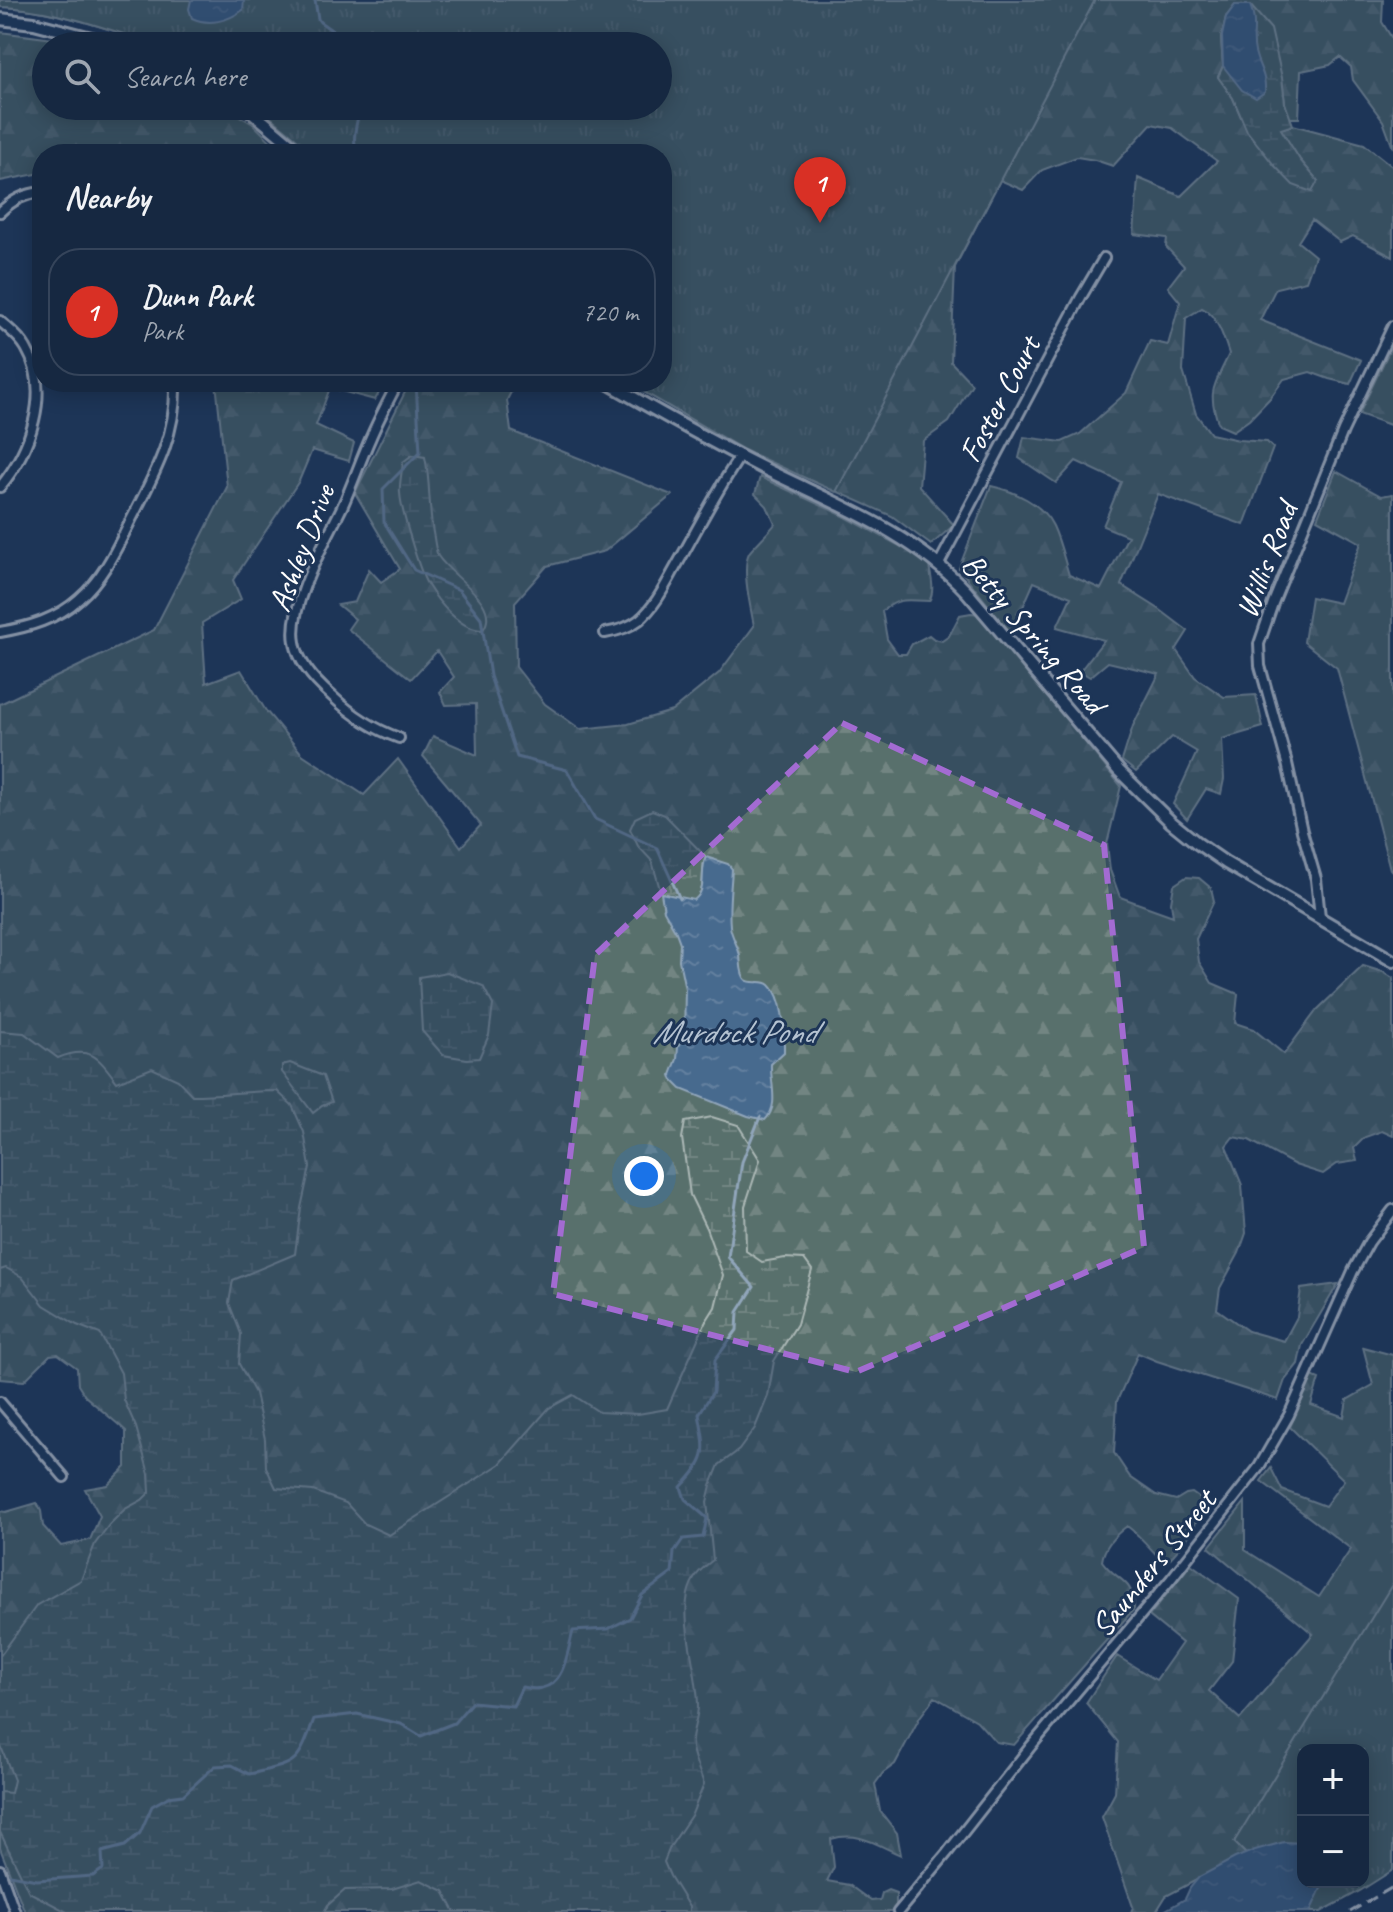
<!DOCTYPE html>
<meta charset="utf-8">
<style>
:root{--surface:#162841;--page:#23344c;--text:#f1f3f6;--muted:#9ea6b1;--line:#35445a;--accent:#d93025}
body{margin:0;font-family:Caveat,sans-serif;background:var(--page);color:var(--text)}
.controls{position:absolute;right:24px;bottom:24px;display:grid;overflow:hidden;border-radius:16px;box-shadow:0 4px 20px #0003}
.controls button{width:72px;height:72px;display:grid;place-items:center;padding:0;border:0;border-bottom:2px solid var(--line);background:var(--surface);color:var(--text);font:40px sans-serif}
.you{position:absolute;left:644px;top:1176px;width:28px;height:28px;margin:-20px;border:6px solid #fff;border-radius:50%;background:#1a73e8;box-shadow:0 0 0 12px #1a73e833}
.badge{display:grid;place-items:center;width:52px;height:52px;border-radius:50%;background:var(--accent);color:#fff;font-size:26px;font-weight:700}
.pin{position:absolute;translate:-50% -66px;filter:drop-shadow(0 2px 4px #0008)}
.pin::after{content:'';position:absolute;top:42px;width:28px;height:24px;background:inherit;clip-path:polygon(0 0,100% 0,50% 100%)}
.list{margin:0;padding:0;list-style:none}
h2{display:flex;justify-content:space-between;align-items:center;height:104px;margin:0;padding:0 32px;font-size:34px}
h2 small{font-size:26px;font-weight:400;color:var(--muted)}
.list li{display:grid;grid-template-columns:52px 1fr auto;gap:24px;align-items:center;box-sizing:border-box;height:128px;margin:0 16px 16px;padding:0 16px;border:2px solid var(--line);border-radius:32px}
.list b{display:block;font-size:30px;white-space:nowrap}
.list p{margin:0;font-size:26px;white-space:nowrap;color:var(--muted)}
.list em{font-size:26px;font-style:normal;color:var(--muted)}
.icon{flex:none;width:44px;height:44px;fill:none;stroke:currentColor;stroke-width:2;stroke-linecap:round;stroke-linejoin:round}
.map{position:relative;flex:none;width:1393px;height:1912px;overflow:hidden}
.search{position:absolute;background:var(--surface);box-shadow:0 4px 20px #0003;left:32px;top:32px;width:640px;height:88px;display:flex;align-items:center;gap:20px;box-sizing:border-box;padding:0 28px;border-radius:44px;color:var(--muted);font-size:30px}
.panel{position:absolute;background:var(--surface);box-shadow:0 4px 20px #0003;left:32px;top:144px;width:640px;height:248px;border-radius:32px}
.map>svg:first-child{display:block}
.forest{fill:url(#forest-firs);stroke:#acb8b6;stroke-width:2}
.wetland{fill:url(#wetland-marsh);stroke:#acb8b6;stroke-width:2}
.park{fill:url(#park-tufts);stroke:#acb8b6;stroke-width:2;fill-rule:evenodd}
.water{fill:url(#water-ripples);stroke:#91a6bb;stroke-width:2}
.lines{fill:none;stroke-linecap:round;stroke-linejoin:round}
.stream{stroke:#91a6bb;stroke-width:3}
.minor-casing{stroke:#fff;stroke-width:14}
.tertiary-casing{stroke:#fff;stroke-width:16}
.minor{stroke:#1d3557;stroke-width:8}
.tertiary{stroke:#1d3557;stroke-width:10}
.rail{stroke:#fff;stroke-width:3;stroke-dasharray:12 6;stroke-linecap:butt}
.marked{fill:none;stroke:#a36bd2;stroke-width:6;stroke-dasharray:16 10;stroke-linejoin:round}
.labels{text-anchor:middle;stroke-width:6;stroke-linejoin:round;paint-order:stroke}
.street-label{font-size:32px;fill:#fff;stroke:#1d3557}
.water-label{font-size:34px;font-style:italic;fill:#b5c3d2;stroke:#1d3557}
</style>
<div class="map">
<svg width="1393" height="1912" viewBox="0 0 1393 1912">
<defs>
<pattern id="forest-firs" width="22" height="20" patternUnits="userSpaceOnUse" patternTransform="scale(2)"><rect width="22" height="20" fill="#59706c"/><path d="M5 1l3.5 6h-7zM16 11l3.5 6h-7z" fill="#728582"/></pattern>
<pattern id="wetland-marsh" width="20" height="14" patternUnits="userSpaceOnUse" patternTransform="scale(2)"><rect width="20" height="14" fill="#59706c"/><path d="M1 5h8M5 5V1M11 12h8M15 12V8" fill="none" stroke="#728582"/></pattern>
<pattern id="park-tufts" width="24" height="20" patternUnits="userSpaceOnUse" patternTransform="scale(2)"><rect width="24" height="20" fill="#59706c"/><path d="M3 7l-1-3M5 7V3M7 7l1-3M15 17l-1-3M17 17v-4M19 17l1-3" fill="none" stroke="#728582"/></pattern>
<pattern id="water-ripples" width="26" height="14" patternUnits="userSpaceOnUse" patternTransform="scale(2)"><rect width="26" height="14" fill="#476a8e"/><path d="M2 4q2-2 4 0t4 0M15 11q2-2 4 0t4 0" fill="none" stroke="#63809f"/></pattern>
</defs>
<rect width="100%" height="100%" fill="#1d3557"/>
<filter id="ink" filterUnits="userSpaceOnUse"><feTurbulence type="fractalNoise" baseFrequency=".0125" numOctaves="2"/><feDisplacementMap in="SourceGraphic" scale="16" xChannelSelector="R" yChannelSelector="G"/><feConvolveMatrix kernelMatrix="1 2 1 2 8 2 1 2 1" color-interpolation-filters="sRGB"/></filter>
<g filter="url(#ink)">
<path class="forest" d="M0,0H1383L1382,22L1393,40V148L1383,121L1353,80L1351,67L1340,57L1330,65L1301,71L1299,118H1289L1285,103L1282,78L1226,17L1221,38L1223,66L1218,77L1233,98L1247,131L1318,181L1300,160L1280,129L1293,125L1364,144L1393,167V257L1353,236L1340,242L1312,220L1298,242L1315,256L1306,281L1276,288L1260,320L1361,360L1350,384L1329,379L1310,372L1284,379L1270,398L1249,420L1233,431L1219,425C1206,390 1215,385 1229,354C1224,338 1217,315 1202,308L1186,318L1183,371L1196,414L1211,434L1239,440L1267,442L1273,448L1244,525L1158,494L1121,585L1159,609L1188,631L1176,650L1195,677L1224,697L1256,695L1263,727L1222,739L1224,779L1221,794L1206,789L1187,819L1173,804L1197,752L1172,737L1136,772L1122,761L1133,726L1159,674L1108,662L1090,677L1080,671L1104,640L1057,627L1071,597L1034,582L1011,634L959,568L991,486C1014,491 1042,503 1053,526C1060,541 1064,559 1069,575L1101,589L1128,536L1103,526L1121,482L1076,461L1056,483L1019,458L1024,437L1062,442L1080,434L1126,393L1150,341L1168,345L1180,302L1168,287L1184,266L1166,247L1167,238L1134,234L1138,178L1181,196L1217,161L1172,128L1151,124L1113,166L1095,160L1077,157L1042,170L1023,190L1000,180L955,267L951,362L972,384L949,422L923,441L919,486L954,525L931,545L892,516L744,450L627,382H662V154H315L257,106H658V46H160C112,30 50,8 0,7Z
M0,32L61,40L80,46H46V106H223L253,124L284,154H42V173L0,181Z
M1393,343V426L1359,414Z
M216,382H385L375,400L330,388L316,425L354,443L349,461L312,450L299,481L233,580L241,599L202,623L206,683L241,670L266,711L302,754L364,795L398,759L461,847L481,825L423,756L433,736L477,755L476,704L446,705L440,692L454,677L437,651L411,679L348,629L355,619L338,605L355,602L369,569L381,582L400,569L355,493L410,382H516L507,400L511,431L672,495L605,551L547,566L515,602L516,667L545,704L580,729L628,724L672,711L719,673L754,626C751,609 741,569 749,553C751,549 771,530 775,524L767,506L755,494L760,477L844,516L928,561C930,573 936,590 929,601C907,601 901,596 882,611L887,639L898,654H906L912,644L929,635L934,639L942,641L949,636L960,615L971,613L980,614L1121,786L1107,844L1110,870L1120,897L1173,916L1171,902L1174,885L1186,877L1199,878L1211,888L1214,901L1196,939L1199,962L1212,983L1238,994L1235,1023L1253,1029L1284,1054L1317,1010L1363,966L1383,972L1393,978V1136L1382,1131L1365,1137L1354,1148L1357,1161L1337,1164L1323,1174L1295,1165L1249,1140L1233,1137L1226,1146L1242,1185L1246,1233L1239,1253L1220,1288L1217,1309L1248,1331L1284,1341L1297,1317L1301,1289L1338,1284L1302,1345L1298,1364L1285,1380L1278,1400L1157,1361L1138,1353L1117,1401L1114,1453L1130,1477L1156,1495L1176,1500L1186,1494L1192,1493L1199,1498C1203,1524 1182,1546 1165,1564C1152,1551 1142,1537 1127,1526C1115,1535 1104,1546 1102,1561C1118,1583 1134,1578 1134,1609L1014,1745L996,1742L977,1721L935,1697L920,1717L895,1764L883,1773L875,1784L880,1811L897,1833L901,1855C875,1844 859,1831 831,1839L834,1867L827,1881L849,1885L871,1901L880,1900L882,1893L888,1890L896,1893V1907L891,1912H25L0,1848V1511L6,1512L37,1503L41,1511L43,1526L61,1546L90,1540L100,1516L85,1489L108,1485L126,1467V1431L85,1396L78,1385L77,1368L58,1354L50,1355L24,1381L0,1379V704L154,630L227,487Z
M1336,471L1381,496L1393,494V872L1390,869L1337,668L1304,642L1311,597L1339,603L1361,543L1317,519Z
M1363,1347L1393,1355V1761L1363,1750H1303V1824L1166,1896L1156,1912H1131L1133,1907L1102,1817L1115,1793L1118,1742L1086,1703L1117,1656L1156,1680L1182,1643L1149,1616L1191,1564L1239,1599L1232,1661L1209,1691L1240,1719L1313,1634L1209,1547L1245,1502V1550L1319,1597L1351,1549L1261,1481L1271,1468L1282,1490L1325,1506L1344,1480L1290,1427L1312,1376L1319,1379L1311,1405L1344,1417L1347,1400L1373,1385Z"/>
<path class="wetland" d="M1235,5H1250L1271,29L1282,78L1285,103L1293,125L1281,129L1300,160L1318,181L1312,192L1293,185L1274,165L1247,131L1233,98L1218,77L1223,66L1221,38L1226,17Z
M412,455L425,457C431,484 428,511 434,538C435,544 436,552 438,556C452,578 502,603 483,630C460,630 438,602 427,584C419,570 401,510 400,493C399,484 402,472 403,462Z
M652,810L665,815L706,857C699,872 708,890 694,901L661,893L652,861L638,846L630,829L635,818Z
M447,972L483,986L493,1005L489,1035L479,1058L467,1059L443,1055L422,1031L419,977Z
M0,1031L24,1033L58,1058C91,1045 98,1057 117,1082L152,1068L178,1080L192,1095C221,1095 248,1091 277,1091L292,1105L304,1132L310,1167L301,1208L295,1254L233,1280L229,1303L241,1334L239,1364L255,1393L265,1439L266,1467L276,1488L313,1491L346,1503L365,1524L389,1535L500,1464L549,1408L573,1395L599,1412L638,1414L667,1409L705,1323L715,1307L723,1275L706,1228L690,1195L682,1138L685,1122L712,1117L738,1125L760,1160L745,1206L746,1251L762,1262L785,1258L804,1259L812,1270L797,1324L774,1361L768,1396L755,1428L739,1450L719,1465L711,1485L707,1502L713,1560C700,1570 692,1577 688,1594C681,1626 698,1672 698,1706C698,1720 690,1734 692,1748C694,1760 700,1772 704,1784L692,1814L670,1847L664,1862L670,1876L689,1907V1912H455L444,1891L421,1880L392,1889L345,1890L328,1905L324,1912H67L29,1892L0,1832V1792L11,1793L14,1780L0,1744V1656L37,1605L81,1580L95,1544L109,1525L125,1509L142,1500L150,1492L149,1474L136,1427L124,1400L121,1373L100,1334L77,1325L44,1305L22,1277L6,1268L0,1270Z
M290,1063L323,1076L332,1102L322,1106L313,1113L282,1072V1065Z"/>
<path class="park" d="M0,0H1095L836,492L744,450L627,382H662V154H315L257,106H658V46H160C112,30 50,8 0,7Z
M1393,1583V1870L1360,1891L1321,1912H1304L1234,1842ZM1303,1750H1363V1882H1303Z"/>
<path class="water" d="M191,0H244L243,10C228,21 209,26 192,18L189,9Z
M1235,5H1250C1258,24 1251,35 1255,52C1259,69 1266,73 1265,92L1256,98L1242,90L1223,66L1222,36L1226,17Z
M706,857L728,864L732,869C731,887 728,907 730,926C731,936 738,945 740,956C741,962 740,975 746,980C753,985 763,979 770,985C785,999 784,1033 784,1052L771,1064C770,1083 780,1106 765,1120L748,1116L681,1089L673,1081L671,1075L677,1059L678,1047L684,1037L685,989L679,960L680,943L676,932L664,911L661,893L694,900C708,890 699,872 706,857Z
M1284,1842L1303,1843V1882H1324L1310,1912H1162L1185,1899L1190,1888L1199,1877L1235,1858L1255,1850Z"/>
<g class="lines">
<path class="stream" d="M315,0L318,19L320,22L354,46
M358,154C350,140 358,121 360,106
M416,383L420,452L383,489L384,522L414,570L459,590L481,618L490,676L517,757L567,770L595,819L657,848L680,899
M10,1875L37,1880L93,1876L103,1869L102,1852L125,1846L140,1833L152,1806L168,1797L183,1795L215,1766L232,1765L249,1774C296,1763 297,1767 314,1719L357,1714L401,1724L421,1736L454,1723L472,1702L513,1706L522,1687C563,1697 565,1662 573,1631L608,1629L630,1618L642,1595L672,1573L674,1552L683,1539L703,1537L707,1518L685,1499L681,1487C709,1458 706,1453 699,1414L713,1392L715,1360L737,1330L738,1312L754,1287L728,1257L742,1162L760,1117"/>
<g class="minor-casing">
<path id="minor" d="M0,212C13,200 24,194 42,192
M0,321C9,329 20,337 26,348C52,392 30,451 0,487
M398,382C389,400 379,418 371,437C361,459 353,483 343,505C327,539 288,604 295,642C298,663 317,683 332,696C352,715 374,729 399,738
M939,564L1081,297L1104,258
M0,632C29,627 57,619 79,599C103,578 116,550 130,522C154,475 177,436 175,382
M605,633C617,631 630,627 639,620C656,606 667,582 678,563C698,528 717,490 740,456
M1320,917L1316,879L1302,831L1287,763L1260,666L1259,644L1273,603L1343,431L1393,326
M0,1402L64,1477
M0,1870L15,1912
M898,1912L947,1853L1031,1746L1171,1579L1259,1467L1289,1415L1353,1271L1369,1242L1393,1210"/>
</g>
<g class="tertiary-casing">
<path id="tertiary" d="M0,19L34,23L122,46
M245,106L302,154
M606,382C658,412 710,441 763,468C837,505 909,530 967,592L1119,771L1171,822L1197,843L1226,863L1393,961"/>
</g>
<use href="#minor" class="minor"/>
<use href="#tertiary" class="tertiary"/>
<path class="rail" d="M1350,1912L1393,1887"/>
</g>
</g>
<path d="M0 0H1393V1912H0ZM842,723L1104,845L1144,1247L856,1372L553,1294L595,955Z" fill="#1d3557" fill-opacity=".55" fill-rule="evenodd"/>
<path class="marked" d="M842,723L1104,845L1144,1247L856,1372L553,1294L595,955Z"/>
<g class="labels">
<g class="street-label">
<text transform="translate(999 399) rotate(-62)" y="11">Foster Court</text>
<text transform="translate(301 548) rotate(-69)" y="11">Ashley Drive</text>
<text transform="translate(1266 560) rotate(-69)" y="11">Willis Road</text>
<text transform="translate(1034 633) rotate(49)" y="11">Betty Spring Road</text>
<text transform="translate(1153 1563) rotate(-51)" y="11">Saunders Street</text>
</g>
<g class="water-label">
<text x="734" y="1043">Murdock Pond</text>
</g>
</g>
</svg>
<div class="controls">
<button>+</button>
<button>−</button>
</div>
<div class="you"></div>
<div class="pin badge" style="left:820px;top:223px">1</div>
<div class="search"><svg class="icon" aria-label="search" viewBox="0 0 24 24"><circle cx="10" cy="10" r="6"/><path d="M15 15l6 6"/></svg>Search here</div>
<section class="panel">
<h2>Nearby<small></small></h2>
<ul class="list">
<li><span class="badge">1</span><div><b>Dunn Park</b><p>Park</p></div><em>720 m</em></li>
</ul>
</section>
</div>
